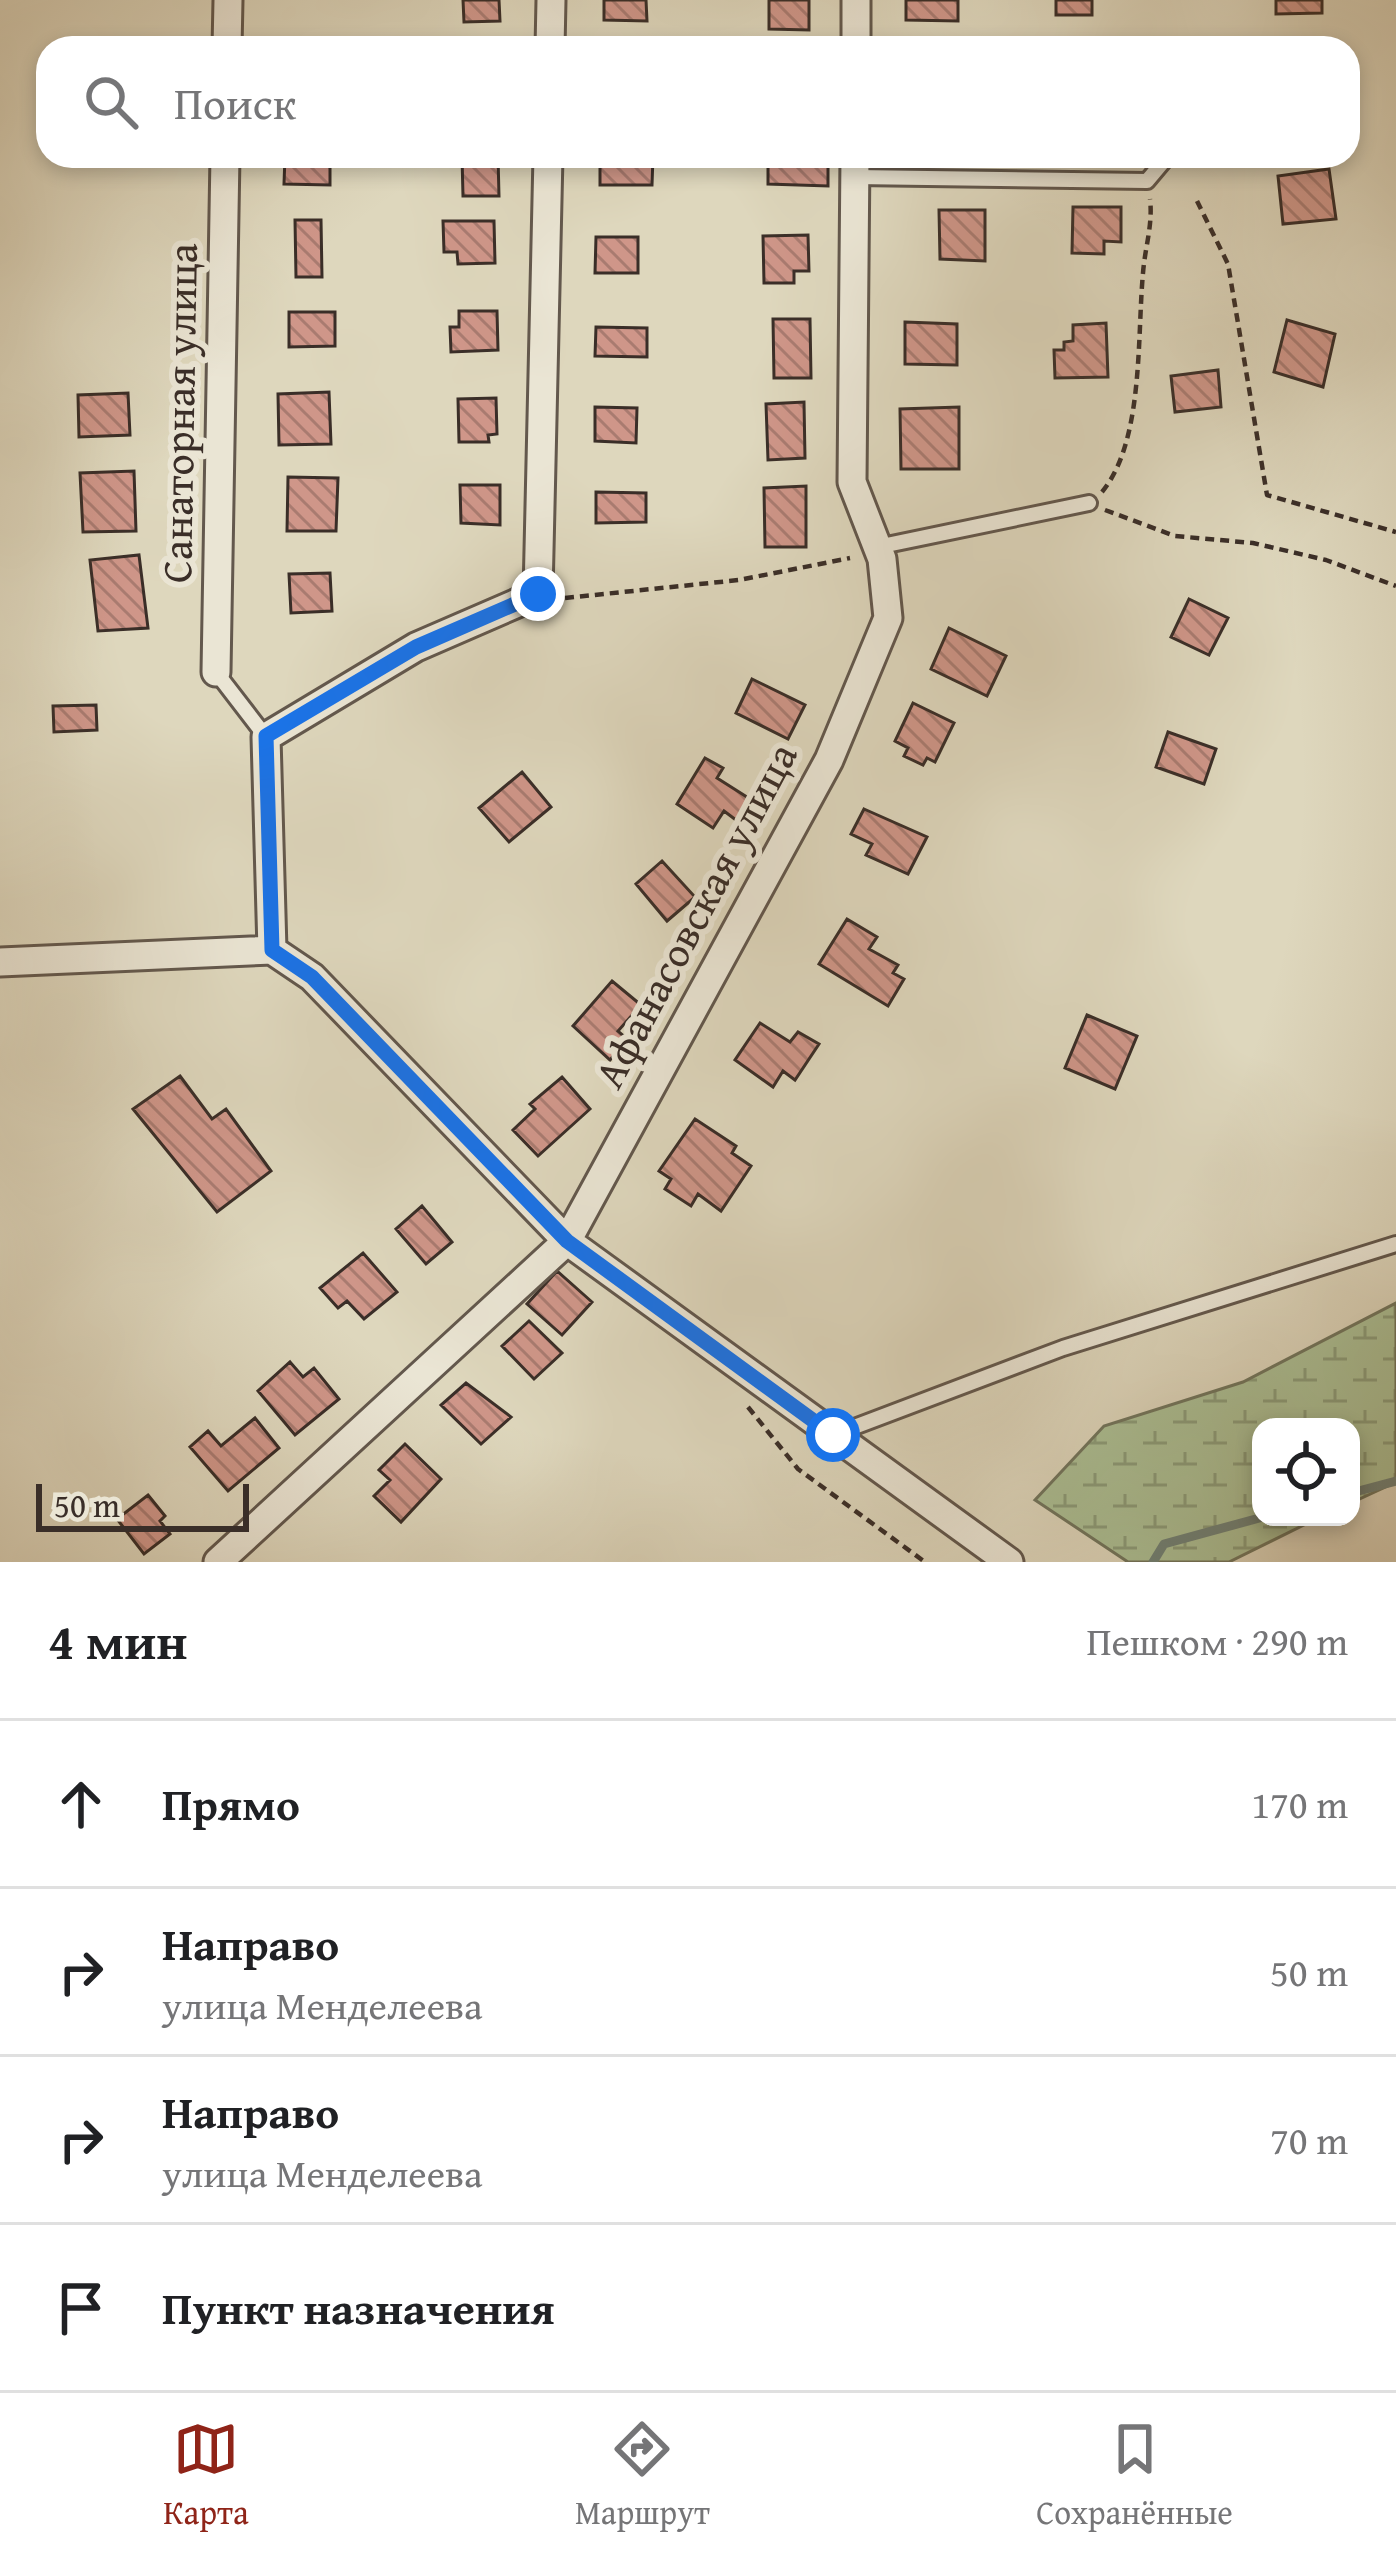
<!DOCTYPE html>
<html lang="ru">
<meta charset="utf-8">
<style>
:root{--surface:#fff;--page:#f2f2f2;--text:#202124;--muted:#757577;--line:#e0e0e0;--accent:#8f2418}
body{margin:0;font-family:"Gentium Book Plus",serif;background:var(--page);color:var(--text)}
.controls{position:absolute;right:36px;bottom:36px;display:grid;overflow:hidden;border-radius:24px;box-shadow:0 6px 18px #0003}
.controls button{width:108px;height:108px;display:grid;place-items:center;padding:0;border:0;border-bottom:3px solid var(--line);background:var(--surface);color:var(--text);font:60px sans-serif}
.scale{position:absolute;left:36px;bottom:30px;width:213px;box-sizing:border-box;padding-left:12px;border:6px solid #3a2e28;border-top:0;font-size:33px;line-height:42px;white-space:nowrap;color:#3a2e28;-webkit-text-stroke:9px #eae5d4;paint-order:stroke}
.stop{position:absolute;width:36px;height:36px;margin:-27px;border:9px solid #1a73e8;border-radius:50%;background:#fff}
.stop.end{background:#1a73e8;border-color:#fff;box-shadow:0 3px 12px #0008}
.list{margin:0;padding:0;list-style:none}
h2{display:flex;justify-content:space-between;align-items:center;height:156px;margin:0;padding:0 48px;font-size:51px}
h2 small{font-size:39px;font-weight:400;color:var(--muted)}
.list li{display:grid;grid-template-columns:78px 1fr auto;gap:36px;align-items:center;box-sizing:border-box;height:168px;padding:0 48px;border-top:3px solid var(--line)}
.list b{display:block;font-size:45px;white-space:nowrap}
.list p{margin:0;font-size:39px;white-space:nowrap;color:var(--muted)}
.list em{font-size:39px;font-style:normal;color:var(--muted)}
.icon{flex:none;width:66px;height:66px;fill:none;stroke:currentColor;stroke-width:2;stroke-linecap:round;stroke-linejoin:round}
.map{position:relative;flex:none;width:1396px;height:1562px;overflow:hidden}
.search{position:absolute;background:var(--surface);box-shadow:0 6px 18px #0003;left:36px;right:36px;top:36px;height:132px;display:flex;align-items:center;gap:30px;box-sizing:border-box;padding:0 42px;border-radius:36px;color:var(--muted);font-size:45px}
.sheet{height:828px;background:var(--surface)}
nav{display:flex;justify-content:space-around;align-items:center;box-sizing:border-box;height:168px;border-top:3px solid var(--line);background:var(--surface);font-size:33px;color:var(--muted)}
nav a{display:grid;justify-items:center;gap:6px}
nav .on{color:var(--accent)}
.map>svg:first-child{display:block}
.wetland{fill:url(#wetland-marsh);stroke:#72765e;stroke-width:3}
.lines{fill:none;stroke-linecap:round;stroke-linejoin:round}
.stream{stroke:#708278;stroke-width:9}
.building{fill:url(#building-back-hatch);stroke:#3a2e28;stroke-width:3}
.lane-casing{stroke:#63584d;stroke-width:20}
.street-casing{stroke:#63584d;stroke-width:33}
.path{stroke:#3a2e28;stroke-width:4.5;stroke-dasharray:9 6;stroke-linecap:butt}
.lane{stroke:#eae5d4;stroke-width:14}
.street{stroke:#eae5d4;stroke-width:27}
.route{stroke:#1a73e8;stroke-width:15}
.labels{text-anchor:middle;stroke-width:12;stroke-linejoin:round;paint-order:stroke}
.street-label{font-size:42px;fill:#3a2e28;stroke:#eae5d4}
</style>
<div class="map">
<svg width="1396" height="1562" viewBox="0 0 1396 1562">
<defs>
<pattern id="wetland-marsh" width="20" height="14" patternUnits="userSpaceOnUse" patternTransform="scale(3)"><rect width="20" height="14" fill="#abbf95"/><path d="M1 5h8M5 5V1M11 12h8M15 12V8" fill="none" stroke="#8c9c7a"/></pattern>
<pattern id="building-back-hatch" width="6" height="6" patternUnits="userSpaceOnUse" patternTransform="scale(3)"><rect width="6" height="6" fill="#cf9689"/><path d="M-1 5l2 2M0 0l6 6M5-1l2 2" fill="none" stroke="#a97b70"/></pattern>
</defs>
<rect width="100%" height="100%" fill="#ded7bd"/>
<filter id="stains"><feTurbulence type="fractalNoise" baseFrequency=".00167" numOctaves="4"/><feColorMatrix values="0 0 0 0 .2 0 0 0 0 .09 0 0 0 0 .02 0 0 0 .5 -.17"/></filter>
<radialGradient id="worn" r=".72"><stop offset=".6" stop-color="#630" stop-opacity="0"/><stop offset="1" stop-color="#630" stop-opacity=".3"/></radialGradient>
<path class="wetland" d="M1396,1303V1482L1351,1503V1427H1261V1517H1320L1229,1562H1128L1035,1500L1104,1426L1243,1382Z"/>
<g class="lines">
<path class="stream" d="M1351,1493L1396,1481
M1153,1562L1164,1544L1263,1517"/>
</g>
<path class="building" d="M463,0H499L500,21L464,22Z
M604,0H646L647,21L604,20Z
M769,0H809V30L769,29Z
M906,0H958V21L906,20Z
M1056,0H1092V15H1056Z
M1276,0H1322V13L1276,14Z
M285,156H330V185L284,184Z
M462,156H498L499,196H463Z
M600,156H653L652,185H600Z
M768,156H828V186L768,184Z
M1329,169L1336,219L1283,224L1278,176Z
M1073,207H1121V242L1104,241V254L1072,253Z
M939,210H985V261L940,259Z
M295,220H321L322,277H296Z
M443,221H494L495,263L458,264L457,252H444Z
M808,235L809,271H794V283H764L763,236Z
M596,237H638V273H595Z
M459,311H497L498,350L451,352L450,327H459Z
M289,312H335V346L289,347Z
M773,319H810L811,378H774Z
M1287,320L1335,334L1323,387L1274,372Z
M905,322L957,324V365L905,364Z
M1106,323L1108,377L1055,378L1054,350H1064V342L1073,341V325Z
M596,327L647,328V357L595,356Z
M1218,370L1221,407L1175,412L1171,376Z
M329,392L331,444L279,445L278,394Z
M128,393L130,435L79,437L78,395Z
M496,398L497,434L488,435L489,442H459L458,399Z
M804,402L805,458L768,460L766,404Z
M595,407L637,408L636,443L595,441Z
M959,407V469H901L900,409Z
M134,471L136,531L83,532L80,473Z
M288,477L338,478L336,531H287Z
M460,485H500V525L461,523Z
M806,486V547H765L764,488Z
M596,492L646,493V522L596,523Z
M139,555L148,628L98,631L90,560Z
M330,573L332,611L291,613L289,574Z
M1189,599L1228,618L1209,655L1171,637Z
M949,628L1006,656L987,696L931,669Z
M752,679L805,705L788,739L736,713Z
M913,703L954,723L935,762L927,758L923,765L904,756L908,748L895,741Z
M96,705L97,730L54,732L53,706Z
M1168,732L1216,749L1204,784L1156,767Z
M705,758L723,768L717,778L750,799L736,820L724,811L713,828L677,804Z
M522,772L551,807L509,842L479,808Z
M864,809L927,837L908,874L866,855L872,844L851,834Z
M662,861L695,897L667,921L636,884Z
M847,919L877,937L869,949L898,965L893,973L904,979L888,1006L819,964Z
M612,981L641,1005L618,1031L627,1039L610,1060L573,1026Z
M1087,1015L1137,1036L1115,1089L1065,1068Z
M760,1023L790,1042L798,1032L819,1044L795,1080L783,1071L773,1087L735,1060Z
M180,1076L212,1119L226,1109L271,1171L217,1212L133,1109Z
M562,1077L590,1109L538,1156L513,1130L535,1109L530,1104Z
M695,1119L736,1146L732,1153L751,1166L721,1211L698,1194L691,1206L665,1189L671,1179L659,1171Z
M422,1206L452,1242L426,1264L396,1229Z
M363,1253L397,1292L364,1319L347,1301L338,1308L320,1288Z
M557,1271L592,1302L562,1335L527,1304Z
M529,1321L562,1353L534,1379L502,1346Z
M290,1362L303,1377L314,1368L339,1399L295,1435L258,1391Z
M466,1383L511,1417L481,1444L441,1405Z
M255,1418L279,1448L228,1491L190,1447L208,1431L221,1446Z
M405,1444L441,1479L401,1522L374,1496L390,1480L379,1470Z
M148,1495L165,1516L160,1521L170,1534L144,1554L117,1519Z"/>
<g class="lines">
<g class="lane-casing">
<path id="lane" d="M855,177L1147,181L1168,156
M877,547L1089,503
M216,672L266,737
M833,1435L1063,1348L1396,1244"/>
</g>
<g class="street-casing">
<path id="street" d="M227,48L228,0
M550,48L551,0
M856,48V0
M216,672L225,156
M272,950L266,737L416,647L538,594L548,156
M0,962L272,950L312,977L567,1241L1009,1562
M218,1562L567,1241L829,760L888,618L882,559L852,482L855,156"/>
</g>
<path class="path" d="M1197,201L1228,264L1267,495L1396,532
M1102,492C1144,441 1137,337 1143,273C1145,247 1153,225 1150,199
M1105,510L1175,536L1253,543L1326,560L1396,586
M565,598L739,580L850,558
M748,1407L798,1469L925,1562"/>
<use href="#lane" class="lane"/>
<use href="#street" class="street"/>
</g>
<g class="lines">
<path class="route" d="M538,594L416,647L266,736L272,950L312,977L567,1241L833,1435"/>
</g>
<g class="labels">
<g class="street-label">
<text transform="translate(179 413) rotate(-89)" y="15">Санаторная улица</text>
<text transform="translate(695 915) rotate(-62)" y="15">Афанасовская улица</text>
</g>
</g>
<rect width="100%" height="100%" filter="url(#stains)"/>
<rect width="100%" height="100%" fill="url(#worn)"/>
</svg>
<div class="controls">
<button><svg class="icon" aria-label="locate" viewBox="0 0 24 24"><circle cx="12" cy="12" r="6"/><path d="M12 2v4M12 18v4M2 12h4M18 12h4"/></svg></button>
</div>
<div class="scale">50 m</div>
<div class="stop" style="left:833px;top:1435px"></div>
<div class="stop end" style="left:538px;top:594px"></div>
<div class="search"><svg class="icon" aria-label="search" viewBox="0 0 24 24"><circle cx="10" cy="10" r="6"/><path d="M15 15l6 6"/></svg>Поиск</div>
</div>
<section class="sheet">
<h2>4 мин<small>Пешком · 290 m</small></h2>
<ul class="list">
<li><svg class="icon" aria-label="ahead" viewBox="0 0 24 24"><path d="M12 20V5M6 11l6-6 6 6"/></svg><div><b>Прямо</b></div><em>170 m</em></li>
<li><svg class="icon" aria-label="right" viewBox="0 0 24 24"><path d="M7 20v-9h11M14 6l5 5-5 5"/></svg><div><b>Направо</b><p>улица Менделеева</p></div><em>50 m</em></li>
<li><svg class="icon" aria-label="right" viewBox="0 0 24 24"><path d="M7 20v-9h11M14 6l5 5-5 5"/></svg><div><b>Направо</b><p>улица Менделеева</p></div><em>70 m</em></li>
<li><svg class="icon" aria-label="arrive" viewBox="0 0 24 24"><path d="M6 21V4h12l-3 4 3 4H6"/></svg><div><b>Пункт назначения</b></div></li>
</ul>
</section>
<nav>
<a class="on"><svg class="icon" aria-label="map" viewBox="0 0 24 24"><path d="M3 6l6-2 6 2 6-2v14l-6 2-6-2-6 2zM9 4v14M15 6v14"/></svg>Карта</a>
<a><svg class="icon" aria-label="directions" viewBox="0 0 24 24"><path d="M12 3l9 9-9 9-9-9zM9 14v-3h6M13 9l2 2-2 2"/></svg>Маршрут</a>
<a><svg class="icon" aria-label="saved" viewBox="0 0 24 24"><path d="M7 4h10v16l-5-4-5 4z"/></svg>Сохранённые</a>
</nav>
